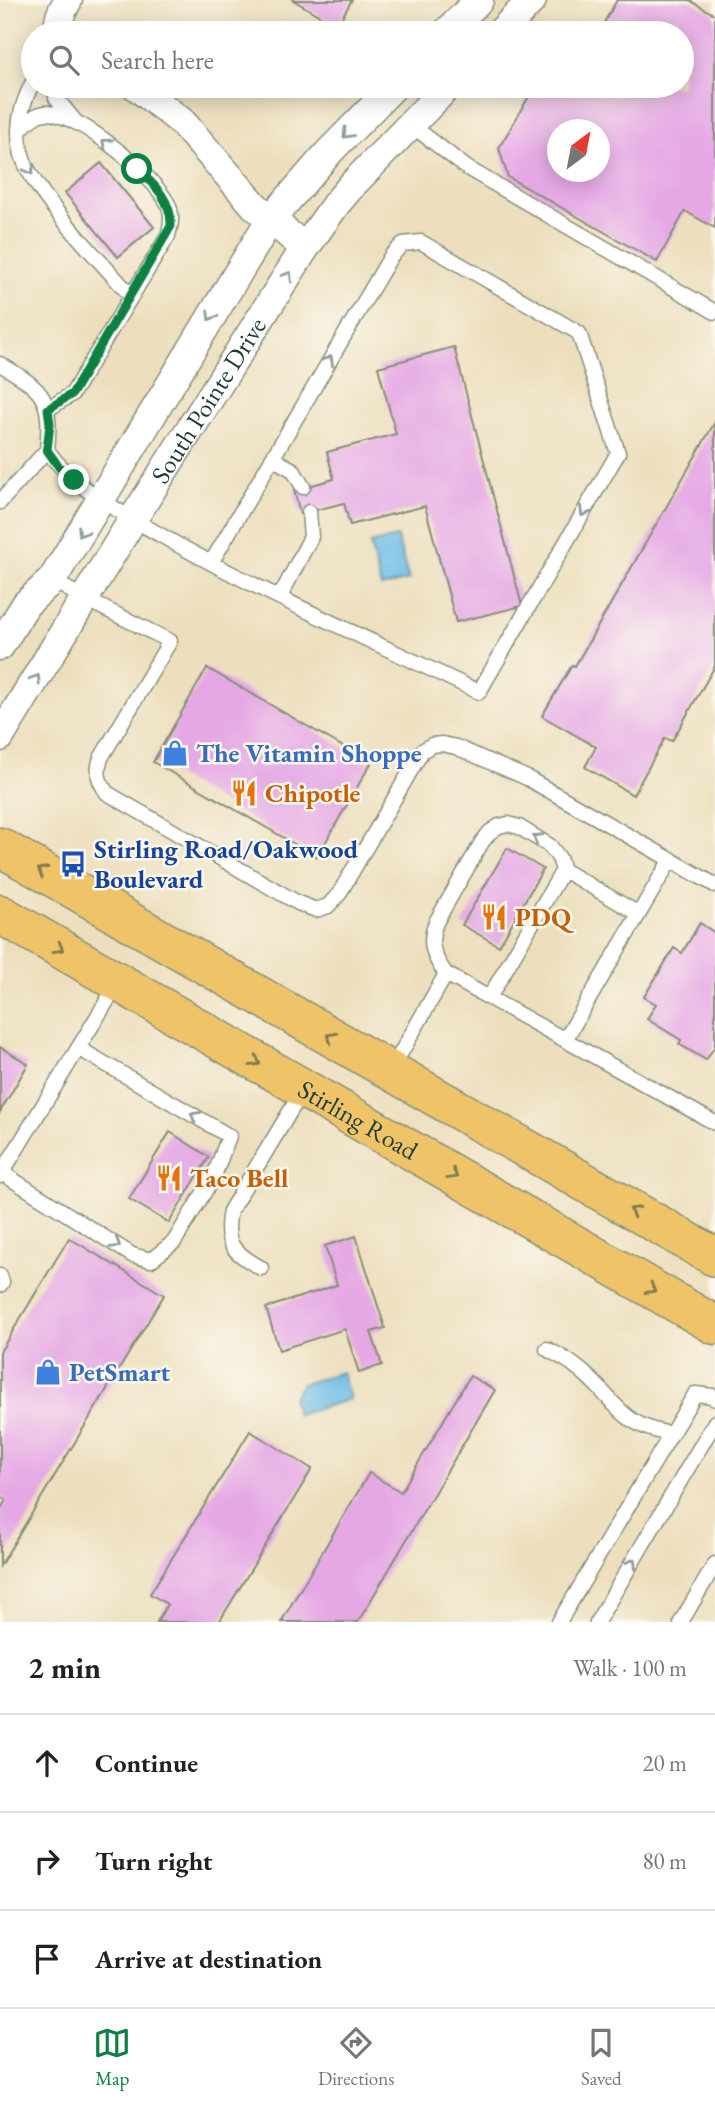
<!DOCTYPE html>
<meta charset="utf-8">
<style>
:root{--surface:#fff;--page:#f2f2f2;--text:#222;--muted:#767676;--line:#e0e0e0;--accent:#0b8043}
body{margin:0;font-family:"EB Garamond",serif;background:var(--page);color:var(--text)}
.compass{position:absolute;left:547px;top:119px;width:63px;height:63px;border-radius:50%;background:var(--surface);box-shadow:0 4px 18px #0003;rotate:32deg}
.stop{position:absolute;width:21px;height:21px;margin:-16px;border:5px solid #0b8043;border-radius:50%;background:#fff}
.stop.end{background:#0b8043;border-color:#fff;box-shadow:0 2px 7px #0008}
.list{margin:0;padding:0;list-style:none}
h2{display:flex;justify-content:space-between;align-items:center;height:91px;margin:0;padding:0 28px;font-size:30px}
h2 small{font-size:23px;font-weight:400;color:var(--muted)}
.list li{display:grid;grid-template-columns:46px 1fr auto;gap:21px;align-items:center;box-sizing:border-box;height:98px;padding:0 28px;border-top:2px solid var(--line)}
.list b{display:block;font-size:26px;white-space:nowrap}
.list em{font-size:23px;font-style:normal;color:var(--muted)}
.icon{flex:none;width:38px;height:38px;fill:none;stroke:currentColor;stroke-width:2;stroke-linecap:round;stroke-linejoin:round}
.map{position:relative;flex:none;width:715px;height:1622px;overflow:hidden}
.search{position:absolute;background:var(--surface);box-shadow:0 4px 18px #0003;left:21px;right:21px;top:21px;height:77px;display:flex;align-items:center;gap:18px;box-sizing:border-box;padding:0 24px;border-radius:38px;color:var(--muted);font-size:26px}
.sheet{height:385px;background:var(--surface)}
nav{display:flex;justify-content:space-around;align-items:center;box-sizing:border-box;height:98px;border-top:2px solid var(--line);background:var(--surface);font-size:19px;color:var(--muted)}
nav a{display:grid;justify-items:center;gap:4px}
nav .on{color:var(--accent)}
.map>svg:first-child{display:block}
.water{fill:#6bbbe6;stroke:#457c8d;stroke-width:2}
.building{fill:#e5a8e5;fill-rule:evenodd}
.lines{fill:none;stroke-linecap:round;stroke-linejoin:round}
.lane-casing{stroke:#868e79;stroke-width:17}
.street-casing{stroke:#868e79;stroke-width:31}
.primary-casing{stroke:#868e79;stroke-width:41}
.lane{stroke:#fff;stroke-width:14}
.street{stroke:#fff;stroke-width:28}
.primary{stroke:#efc469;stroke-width:38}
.oneway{stroke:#8f9e9a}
.oneway2{stroke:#7d7a4c}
.route{stroke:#0b8043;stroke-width:9}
.labels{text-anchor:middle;stroke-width:5;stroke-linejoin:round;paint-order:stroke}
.street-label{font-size:26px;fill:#1f3d34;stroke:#fbf7ec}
.shop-label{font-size:26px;font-weight:bold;fill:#366cbe;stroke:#fbf7ec;text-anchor:start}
.food-label{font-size:26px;font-weight:bold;fill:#c56008;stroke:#fbf7ec;text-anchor:start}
.transit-label{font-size:26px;font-weight:bold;fill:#164399;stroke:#fbf7ec;text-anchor:start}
</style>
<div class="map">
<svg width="715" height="1622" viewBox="0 0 715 1622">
<rect width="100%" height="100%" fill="#fbf7ec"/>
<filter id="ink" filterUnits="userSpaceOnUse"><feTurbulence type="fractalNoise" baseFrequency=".0143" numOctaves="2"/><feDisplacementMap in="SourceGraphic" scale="14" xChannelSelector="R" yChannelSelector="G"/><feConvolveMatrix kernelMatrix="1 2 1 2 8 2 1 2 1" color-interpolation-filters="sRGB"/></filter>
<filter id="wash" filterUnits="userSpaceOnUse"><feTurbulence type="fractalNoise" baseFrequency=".00686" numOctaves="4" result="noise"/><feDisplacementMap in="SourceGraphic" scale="28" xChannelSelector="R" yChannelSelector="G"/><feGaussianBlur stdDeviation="1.57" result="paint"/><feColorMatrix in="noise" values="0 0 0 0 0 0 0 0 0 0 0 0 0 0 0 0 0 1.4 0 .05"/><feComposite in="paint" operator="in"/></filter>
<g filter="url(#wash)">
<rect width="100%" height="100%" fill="#eddfbe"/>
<path class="water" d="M397,537L409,580L381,587L370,544Z
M342,1372L350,1399L297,1415L292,1398L302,1384Z"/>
<g id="blocks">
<path class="building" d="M293,0H352L337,26Z
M617,0H689L715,15V228L685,211L657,262L508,177L499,148L535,86H682V33H598ZM558,130H600V172H558Z
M570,24L587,33H564Z
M101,163L154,227L118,257L65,193Z
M454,347L522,606L456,622L425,506L350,525L344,503L300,514L294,490L334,479L327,452L396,434L378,367Z
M715,422V666L672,741L665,738L633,795L585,767L596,747L542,716L572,665L575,666Z
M207,668L371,763L317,857L153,762Z
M507,848L543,869L499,946L462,925Z
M700,923L715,933V1046L706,1060L679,1044L681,1040L647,1019L656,1004L644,997L674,948L682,953Z
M0,1047L28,1064L0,1112Z
M170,1132L209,1157L169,1223L129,1199Z
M356,1236L385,1328L371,1332L382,1365L359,1373L345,1329L279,1350L266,1308L337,1285L325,1246Z
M69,1238L164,1295L0,1566V1510L6,1500L0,1496V1352Z
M470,1376L495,1390L358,1622H281L369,1473L401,1492Z
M250,1431L312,1469L219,1622H157L167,1604L150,1594Z"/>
</g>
</g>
<g filter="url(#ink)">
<use href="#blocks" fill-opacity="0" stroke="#868e79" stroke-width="2"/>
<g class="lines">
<g class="lane-casing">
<path id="lane" d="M33,82C21,105 15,128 22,155C33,194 103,263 131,296
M56,86V98L74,120
M410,124L467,168L715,312
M19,131C27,123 34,114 45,113C79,112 153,175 168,204C173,215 171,225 168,236L72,394L48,409
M0,364C45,391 52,398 47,450C75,490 121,512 162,536C264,594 373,641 479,692L618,453L579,333L421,242L403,244L391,256L211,563
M272,458L293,470L303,487
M0,502L47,450
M52,580L85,599L170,641L101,758C96,773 98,780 107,793L298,903L316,910L328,906L339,894L422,751L432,745L442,744L456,747L527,778L715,885
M280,597L311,537L309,512
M563,870L639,914
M446,974C433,957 428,942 436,922L482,842L490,832L499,826L508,824L519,827L550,846L559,858L563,870L489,998
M565,1040L671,859
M391,1070L446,974L715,1123
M2,1173L132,1255L151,1260L174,1242L214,1176L229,1136L78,1048
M0,1176L118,983
M261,1268C233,1252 223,1244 230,1211L303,1090
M0,1276L2,1282L0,1285
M547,1349C556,1354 567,1359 575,1366C614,1394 615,1425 671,1434
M559,1622L695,1394L713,1396L715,1399
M597,1622L715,1422
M681,1622L715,1564"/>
</g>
<g class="street-casing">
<g id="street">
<path d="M60,33C56,21 62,11 68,0"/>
<path d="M446,33L479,0"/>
<path d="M500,33L532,0"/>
<path d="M136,86L182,122L255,206L305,248"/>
<path d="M0,646L26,604L52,580L270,220L330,151L394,86"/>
<path id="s1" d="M0,737L133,519L305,248L336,204L353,184L448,86"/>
</g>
</g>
<g class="primary-casing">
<g id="primary">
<path d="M0,847L715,1257"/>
<path id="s2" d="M0,914L715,1325"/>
</g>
</g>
<use href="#lane" class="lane"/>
<use href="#street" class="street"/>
<use href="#primary" class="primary"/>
</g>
<defs><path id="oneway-chevron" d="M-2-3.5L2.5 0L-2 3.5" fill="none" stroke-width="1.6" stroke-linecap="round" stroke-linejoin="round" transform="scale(1.75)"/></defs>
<g class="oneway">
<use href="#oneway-chevron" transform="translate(347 134) rotate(134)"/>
<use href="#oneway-chevron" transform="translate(106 143) rotate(-143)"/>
<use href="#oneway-chevron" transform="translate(30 170) rotate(62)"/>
<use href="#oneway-chevron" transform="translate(288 276) rotate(-58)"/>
<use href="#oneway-chevron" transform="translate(211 316) rotate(121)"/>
<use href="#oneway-chevron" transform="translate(329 360) rotate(-60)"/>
<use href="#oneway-chevron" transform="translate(584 512) rotate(120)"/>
<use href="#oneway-chevron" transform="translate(82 532) rotate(122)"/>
<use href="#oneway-chevron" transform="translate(36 679) rotate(-58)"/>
<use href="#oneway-chevron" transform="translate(537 838) rotate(-149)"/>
<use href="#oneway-chevron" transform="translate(195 1116) rotate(-150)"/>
<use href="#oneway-chevron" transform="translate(116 1244) rotate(32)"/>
<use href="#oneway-chevron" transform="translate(632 1563) rotate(-59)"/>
</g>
<g class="oneway2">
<use href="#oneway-chevron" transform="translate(42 871) rotate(-150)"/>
<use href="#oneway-chevron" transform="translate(59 948) rotate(30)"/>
<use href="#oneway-chevron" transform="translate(331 1037) rotate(-150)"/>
<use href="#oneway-chevron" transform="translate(256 1062) rotate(30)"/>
<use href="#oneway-chevron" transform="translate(453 1175) rotate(30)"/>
<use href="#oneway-chevron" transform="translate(634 1211) rotate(-150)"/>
<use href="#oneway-chevron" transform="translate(651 1289) rotate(30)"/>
</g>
</g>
<g class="lines" filter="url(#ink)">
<path class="route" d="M74,480L59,467L47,450L50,424L48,409L72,394L171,226C172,201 155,185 137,169"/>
</g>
<defs>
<g id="shop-bare" transform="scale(2.1)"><path d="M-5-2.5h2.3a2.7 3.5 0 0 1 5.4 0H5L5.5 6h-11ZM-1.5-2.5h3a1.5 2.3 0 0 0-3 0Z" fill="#3f7fe0" stroke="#fbf7ec" stroke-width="2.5" paint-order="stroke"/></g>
<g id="restaurant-bare" transform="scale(2.1)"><path d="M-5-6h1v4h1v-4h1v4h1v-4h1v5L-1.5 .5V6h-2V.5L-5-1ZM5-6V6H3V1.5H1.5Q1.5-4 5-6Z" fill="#e8710a" stroke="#fbf7ec" stroke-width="2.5" paint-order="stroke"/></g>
<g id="bus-bare" transform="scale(2.1)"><path d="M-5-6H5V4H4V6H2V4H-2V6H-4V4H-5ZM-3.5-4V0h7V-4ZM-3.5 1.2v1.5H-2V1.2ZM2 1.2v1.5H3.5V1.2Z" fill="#1a4fb4" stroke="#fbf7ec" stroke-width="2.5" paint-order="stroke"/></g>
</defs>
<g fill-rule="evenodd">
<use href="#shop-bare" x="175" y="753"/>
<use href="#restaurant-bare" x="244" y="793"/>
<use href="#bus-bare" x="73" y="864"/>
<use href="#restaurant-bare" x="494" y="917"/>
<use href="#restaurant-bare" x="169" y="1178"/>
<use href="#shop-bare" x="48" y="1372"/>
</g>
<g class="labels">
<g class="street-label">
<text dy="9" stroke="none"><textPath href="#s1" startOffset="396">South Pointe Drive</textPath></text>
<text dy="9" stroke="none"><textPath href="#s2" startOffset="413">Stirling Road</textPath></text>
</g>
<g class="shop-label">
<text x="196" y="762">The Vitamin Shoppe</text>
<text x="69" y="1381">PetSmart</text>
</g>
<g class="food-label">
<text x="265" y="802">Chipotle</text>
<text x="515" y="926">PDQ</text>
<text x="190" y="1187">Taco Bell</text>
</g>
<g class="transit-label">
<text x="94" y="858">Stirling Road/Oakwood<tspan x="94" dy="30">Boulevard</tspan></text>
</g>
</g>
</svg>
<svg class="compass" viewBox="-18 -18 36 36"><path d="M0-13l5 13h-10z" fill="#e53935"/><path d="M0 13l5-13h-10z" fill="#767676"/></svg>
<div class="stop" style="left:137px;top:169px"></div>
<div class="stop end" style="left:74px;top:480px"></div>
<div class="search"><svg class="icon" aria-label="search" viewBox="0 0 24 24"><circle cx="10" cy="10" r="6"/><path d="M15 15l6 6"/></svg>Search here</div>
</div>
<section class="sheet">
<h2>2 min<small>Walk · 100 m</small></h2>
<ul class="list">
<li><svg class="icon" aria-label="ahead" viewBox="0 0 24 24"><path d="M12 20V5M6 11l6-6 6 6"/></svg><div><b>Continue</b></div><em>20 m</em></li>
<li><svg class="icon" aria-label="right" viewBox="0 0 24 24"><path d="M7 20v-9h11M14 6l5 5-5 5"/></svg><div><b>Turn right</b></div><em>80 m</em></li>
<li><svg class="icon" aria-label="arrive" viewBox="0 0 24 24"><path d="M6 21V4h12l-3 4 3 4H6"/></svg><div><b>Arrive at destination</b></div></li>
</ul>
</section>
<nav>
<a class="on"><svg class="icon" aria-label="map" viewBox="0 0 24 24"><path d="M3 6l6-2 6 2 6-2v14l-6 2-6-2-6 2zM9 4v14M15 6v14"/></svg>Map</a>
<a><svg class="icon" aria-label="directions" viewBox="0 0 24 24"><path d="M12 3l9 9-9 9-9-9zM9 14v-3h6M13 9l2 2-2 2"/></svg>Directions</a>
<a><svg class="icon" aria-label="saved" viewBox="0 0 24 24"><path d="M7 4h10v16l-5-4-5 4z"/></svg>Saved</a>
</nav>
